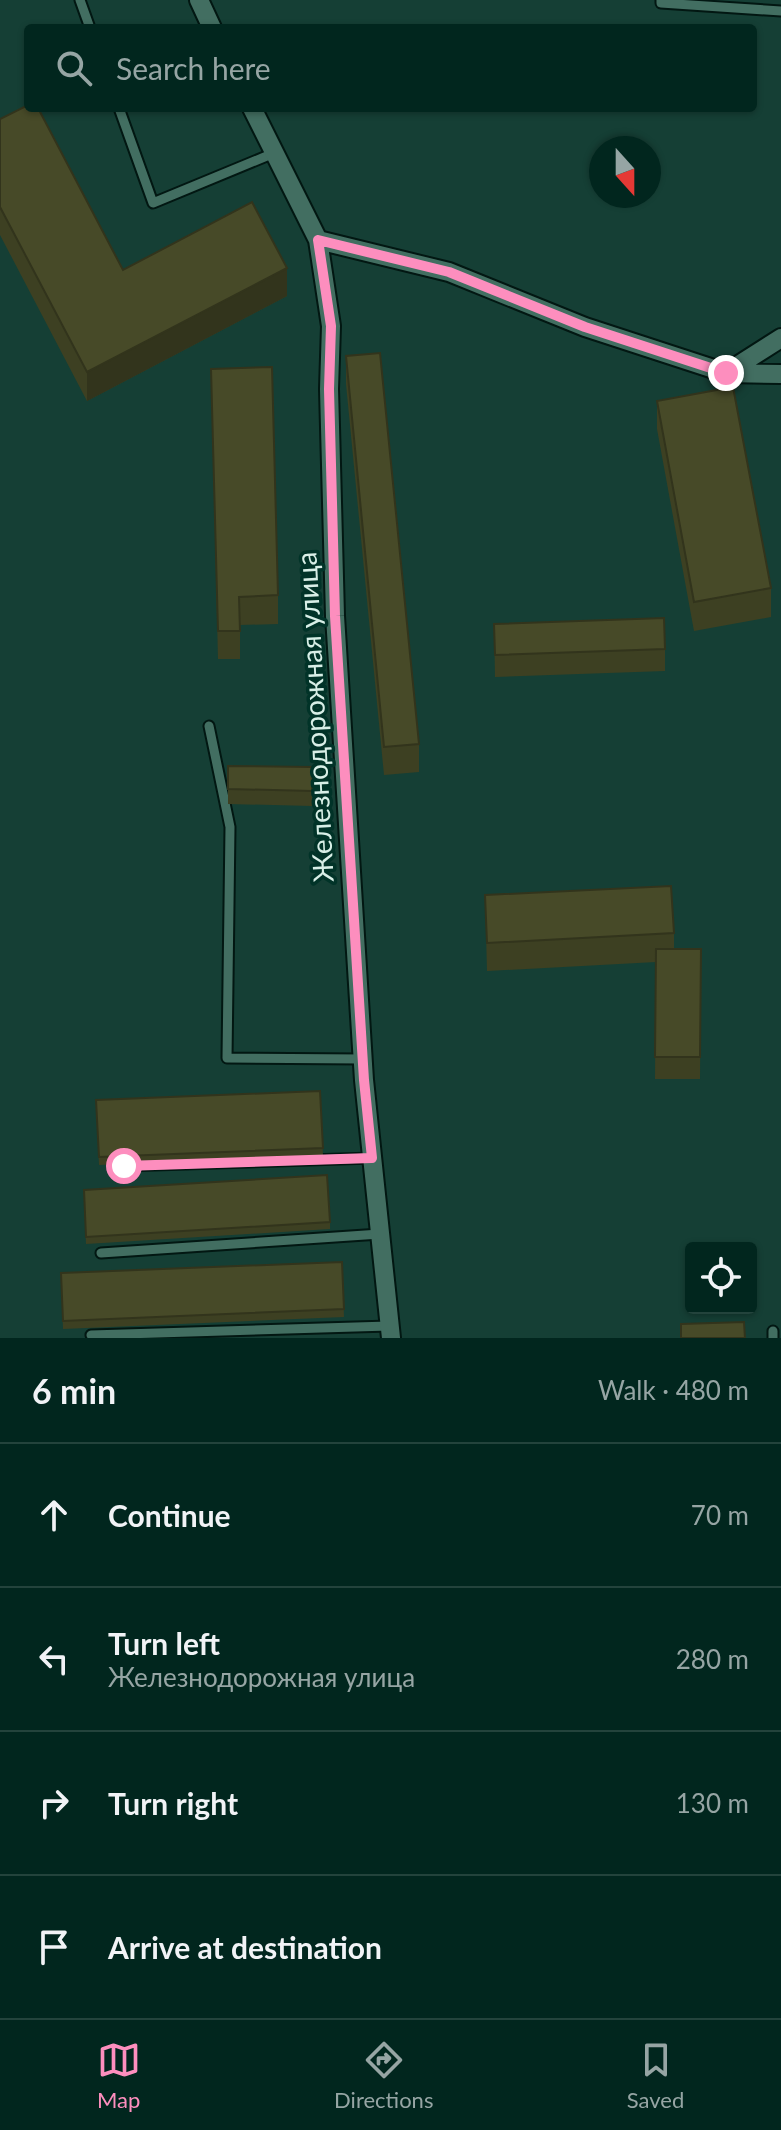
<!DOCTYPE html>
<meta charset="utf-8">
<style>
:root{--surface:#01261e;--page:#0f322b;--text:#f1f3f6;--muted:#96a5a4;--line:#23433c;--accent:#fd8ebe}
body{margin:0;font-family:Lato,sans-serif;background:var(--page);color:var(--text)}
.controls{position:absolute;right:24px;bottom:24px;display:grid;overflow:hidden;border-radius:8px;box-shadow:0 2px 6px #0004}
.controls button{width:72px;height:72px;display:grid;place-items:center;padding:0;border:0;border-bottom:2px solid var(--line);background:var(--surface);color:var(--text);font:40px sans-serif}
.compass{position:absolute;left:589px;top:136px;width:72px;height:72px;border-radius:50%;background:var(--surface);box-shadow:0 2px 6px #0004;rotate:159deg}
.stop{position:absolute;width:24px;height:24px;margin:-18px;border:6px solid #fd8ebe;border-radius:50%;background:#fff}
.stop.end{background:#fd8ebe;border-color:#fff;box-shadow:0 2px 8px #0008}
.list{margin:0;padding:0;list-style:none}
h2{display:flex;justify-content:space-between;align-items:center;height:104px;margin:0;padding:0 32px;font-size:34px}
h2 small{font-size:26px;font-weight:400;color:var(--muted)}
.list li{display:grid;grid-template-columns:52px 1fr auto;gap:24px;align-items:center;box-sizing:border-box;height:144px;padding:0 32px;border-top:2px solid var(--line)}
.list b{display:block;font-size:30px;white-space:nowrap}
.list p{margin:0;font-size:26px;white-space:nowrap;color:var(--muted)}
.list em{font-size:26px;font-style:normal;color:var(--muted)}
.icon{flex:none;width:44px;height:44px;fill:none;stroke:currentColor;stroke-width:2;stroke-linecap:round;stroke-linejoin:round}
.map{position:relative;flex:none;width:781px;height:1338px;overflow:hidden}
.search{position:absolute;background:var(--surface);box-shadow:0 2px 6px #0004;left:24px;right:24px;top:24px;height:88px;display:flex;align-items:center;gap:20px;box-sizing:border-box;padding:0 28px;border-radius:8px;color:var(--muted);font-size:30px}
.sheet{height:680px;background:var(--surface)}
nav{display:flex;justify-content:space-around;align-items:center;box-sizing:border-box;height:112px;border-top:2px solid var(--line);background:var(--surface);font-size:22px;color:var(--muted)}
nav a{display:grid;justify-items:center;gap:4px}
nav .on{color:var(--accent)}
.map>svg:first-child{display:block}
.built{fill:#153f35;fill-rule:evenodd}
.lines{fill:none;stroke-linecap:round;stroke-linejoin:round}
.lane-casing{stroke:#021712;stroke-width:13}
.street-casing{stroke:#021712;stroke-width:22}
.lane{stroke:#426e61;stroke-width:9}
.street{stroke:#426e61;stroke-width:18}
.wall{fill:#3d4022}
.shaded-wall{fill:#32341c}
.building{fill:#474a28;stroke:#32341c;stroke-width:2}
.route{stroke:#fd8ebe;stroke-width:10}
.labels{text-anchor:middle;stroke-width:7;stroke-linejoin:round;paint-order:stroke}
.street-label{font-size:28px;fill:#d8efe7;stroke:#013328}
</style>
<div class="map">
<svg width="781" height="1338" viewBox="0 0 781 1338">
<rect width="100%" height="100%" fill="#013328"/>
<path class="built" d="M0,0H781V1338H0ZM28,28H753V108H28ZM601,148H649V196H601ZM691,1248H751V1308H691Z"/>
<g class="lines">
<g class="lane-casing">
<path id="lane" d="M80,0L90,28
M661,0V3L781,11
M119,108L153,203L274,153
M209,726L230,827L227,1058L363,1059
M124,1166L372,1158
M101,1253L380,1234
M773,1331V1338
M91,1335L389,1326"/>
</g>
<g class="street-casing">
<path id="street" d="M199,0L212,28
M252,108L318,240L331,326L329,389L335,616L364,1080L391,1338
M318,240L449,272L585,327L726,373L781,374
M726,373L781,338"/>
</g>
<use href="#lane" class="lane"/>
<use href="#street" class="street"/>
</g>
<path class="wall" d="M0,119L123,270L287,296L87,401L0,235Z
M346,356L419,744V772L384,775L346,384Z
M211,369L278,595V624L240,625V659H218Z
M657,401L771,588V617L694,631L657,429Z
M494,624L665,649V671L495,677Z
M228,766L313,767L312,806L228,804Z
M485,895L674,933V949H701L700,1079H655L656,962L487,971Z
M320,1091L323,1156L99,1165L96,1100Z
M84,1197L330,1222V1229L86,1244Z
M342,1262L344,1317L63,1329L61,1273Z"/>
<path class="shaded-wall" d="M287,268V296L87,401V372Z"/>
<path class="building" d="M28,105V108H38L123,270L252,202L287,268L87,372L0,207V119Z
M380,353L419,744L384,747L346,356Z
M272,367L278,595L239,597L240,631H218L211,369Z
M733,387L771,588L694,602L657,401Z
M664,618L665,649L495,655L494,624Z
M228,766L313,767L312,791L228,789Z
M671,886L674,933L487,943L485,895Z
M656,949H701L700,1057H655Z
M320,1091L323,1148L99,1157L96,1100Z
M327,1175L330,1222L86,1237L84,1190Z
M342,1262L344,1309L63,1321L61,1273Z
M744,1322L745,1338H681V1324Z"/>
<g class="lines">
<path class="route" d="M124,1166L372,1158L364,1080L335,616L329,389L331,326L318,240L449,272L585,327L726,373"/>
</g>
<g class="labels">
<g class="street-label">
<text transform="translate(315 717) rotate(-93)" y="10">Железнодорожная улица</text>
</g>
</g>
</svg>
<div class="controls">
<button><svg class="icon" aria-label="locate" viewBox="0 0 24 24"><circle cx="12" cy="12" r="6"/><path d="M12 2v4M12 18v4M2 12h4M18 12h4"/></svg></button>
</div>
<svg class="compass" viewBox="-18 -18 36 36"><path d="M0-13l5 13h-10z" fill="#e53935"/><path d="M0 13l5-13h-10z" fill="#96a5a4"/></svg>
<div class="stop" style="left:124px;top:1166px"></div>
<div class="stop end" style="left:726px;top:373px"></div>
<div class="search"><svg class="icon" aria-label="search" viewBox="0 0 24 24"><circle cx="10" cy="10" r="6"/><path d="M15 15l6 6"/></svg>Search here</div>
</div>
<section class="sheet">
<h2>6 min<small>Walk · 480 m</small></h2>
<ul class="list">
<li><svg class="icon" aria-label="ahead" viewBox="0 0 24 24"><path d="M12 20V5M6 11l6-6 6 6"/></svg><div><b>Continue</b></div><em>70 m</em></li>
<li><svg class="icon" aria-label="left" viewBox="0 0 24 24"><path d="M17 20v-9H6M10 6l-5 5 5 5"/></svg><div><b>Turn left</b><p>Железнодорожная улица</p></div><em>280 m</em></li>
<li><svg class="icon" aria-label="right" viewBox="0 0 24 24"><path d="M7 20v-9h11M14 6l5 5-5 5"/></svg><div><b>Turn right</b></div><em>130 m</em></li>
<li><svg class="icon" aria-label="arrive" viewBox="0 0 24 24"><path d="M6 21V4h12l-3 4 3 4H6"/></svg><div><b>Arrive at destination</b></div></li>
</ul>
</section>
<nav>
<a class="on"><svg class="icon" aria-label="map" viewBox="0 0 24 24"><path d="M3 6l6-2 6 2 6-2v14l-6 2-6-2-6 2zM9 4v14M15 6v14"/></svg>Map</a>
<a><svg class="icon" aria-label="directions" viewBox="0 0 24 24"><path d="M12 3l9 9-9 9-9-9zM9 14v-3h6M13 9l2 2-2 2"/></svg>Directions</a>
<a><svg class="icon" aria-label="saved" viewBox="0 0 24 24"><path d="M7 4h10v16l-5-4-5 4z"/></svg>Saved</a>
</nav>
